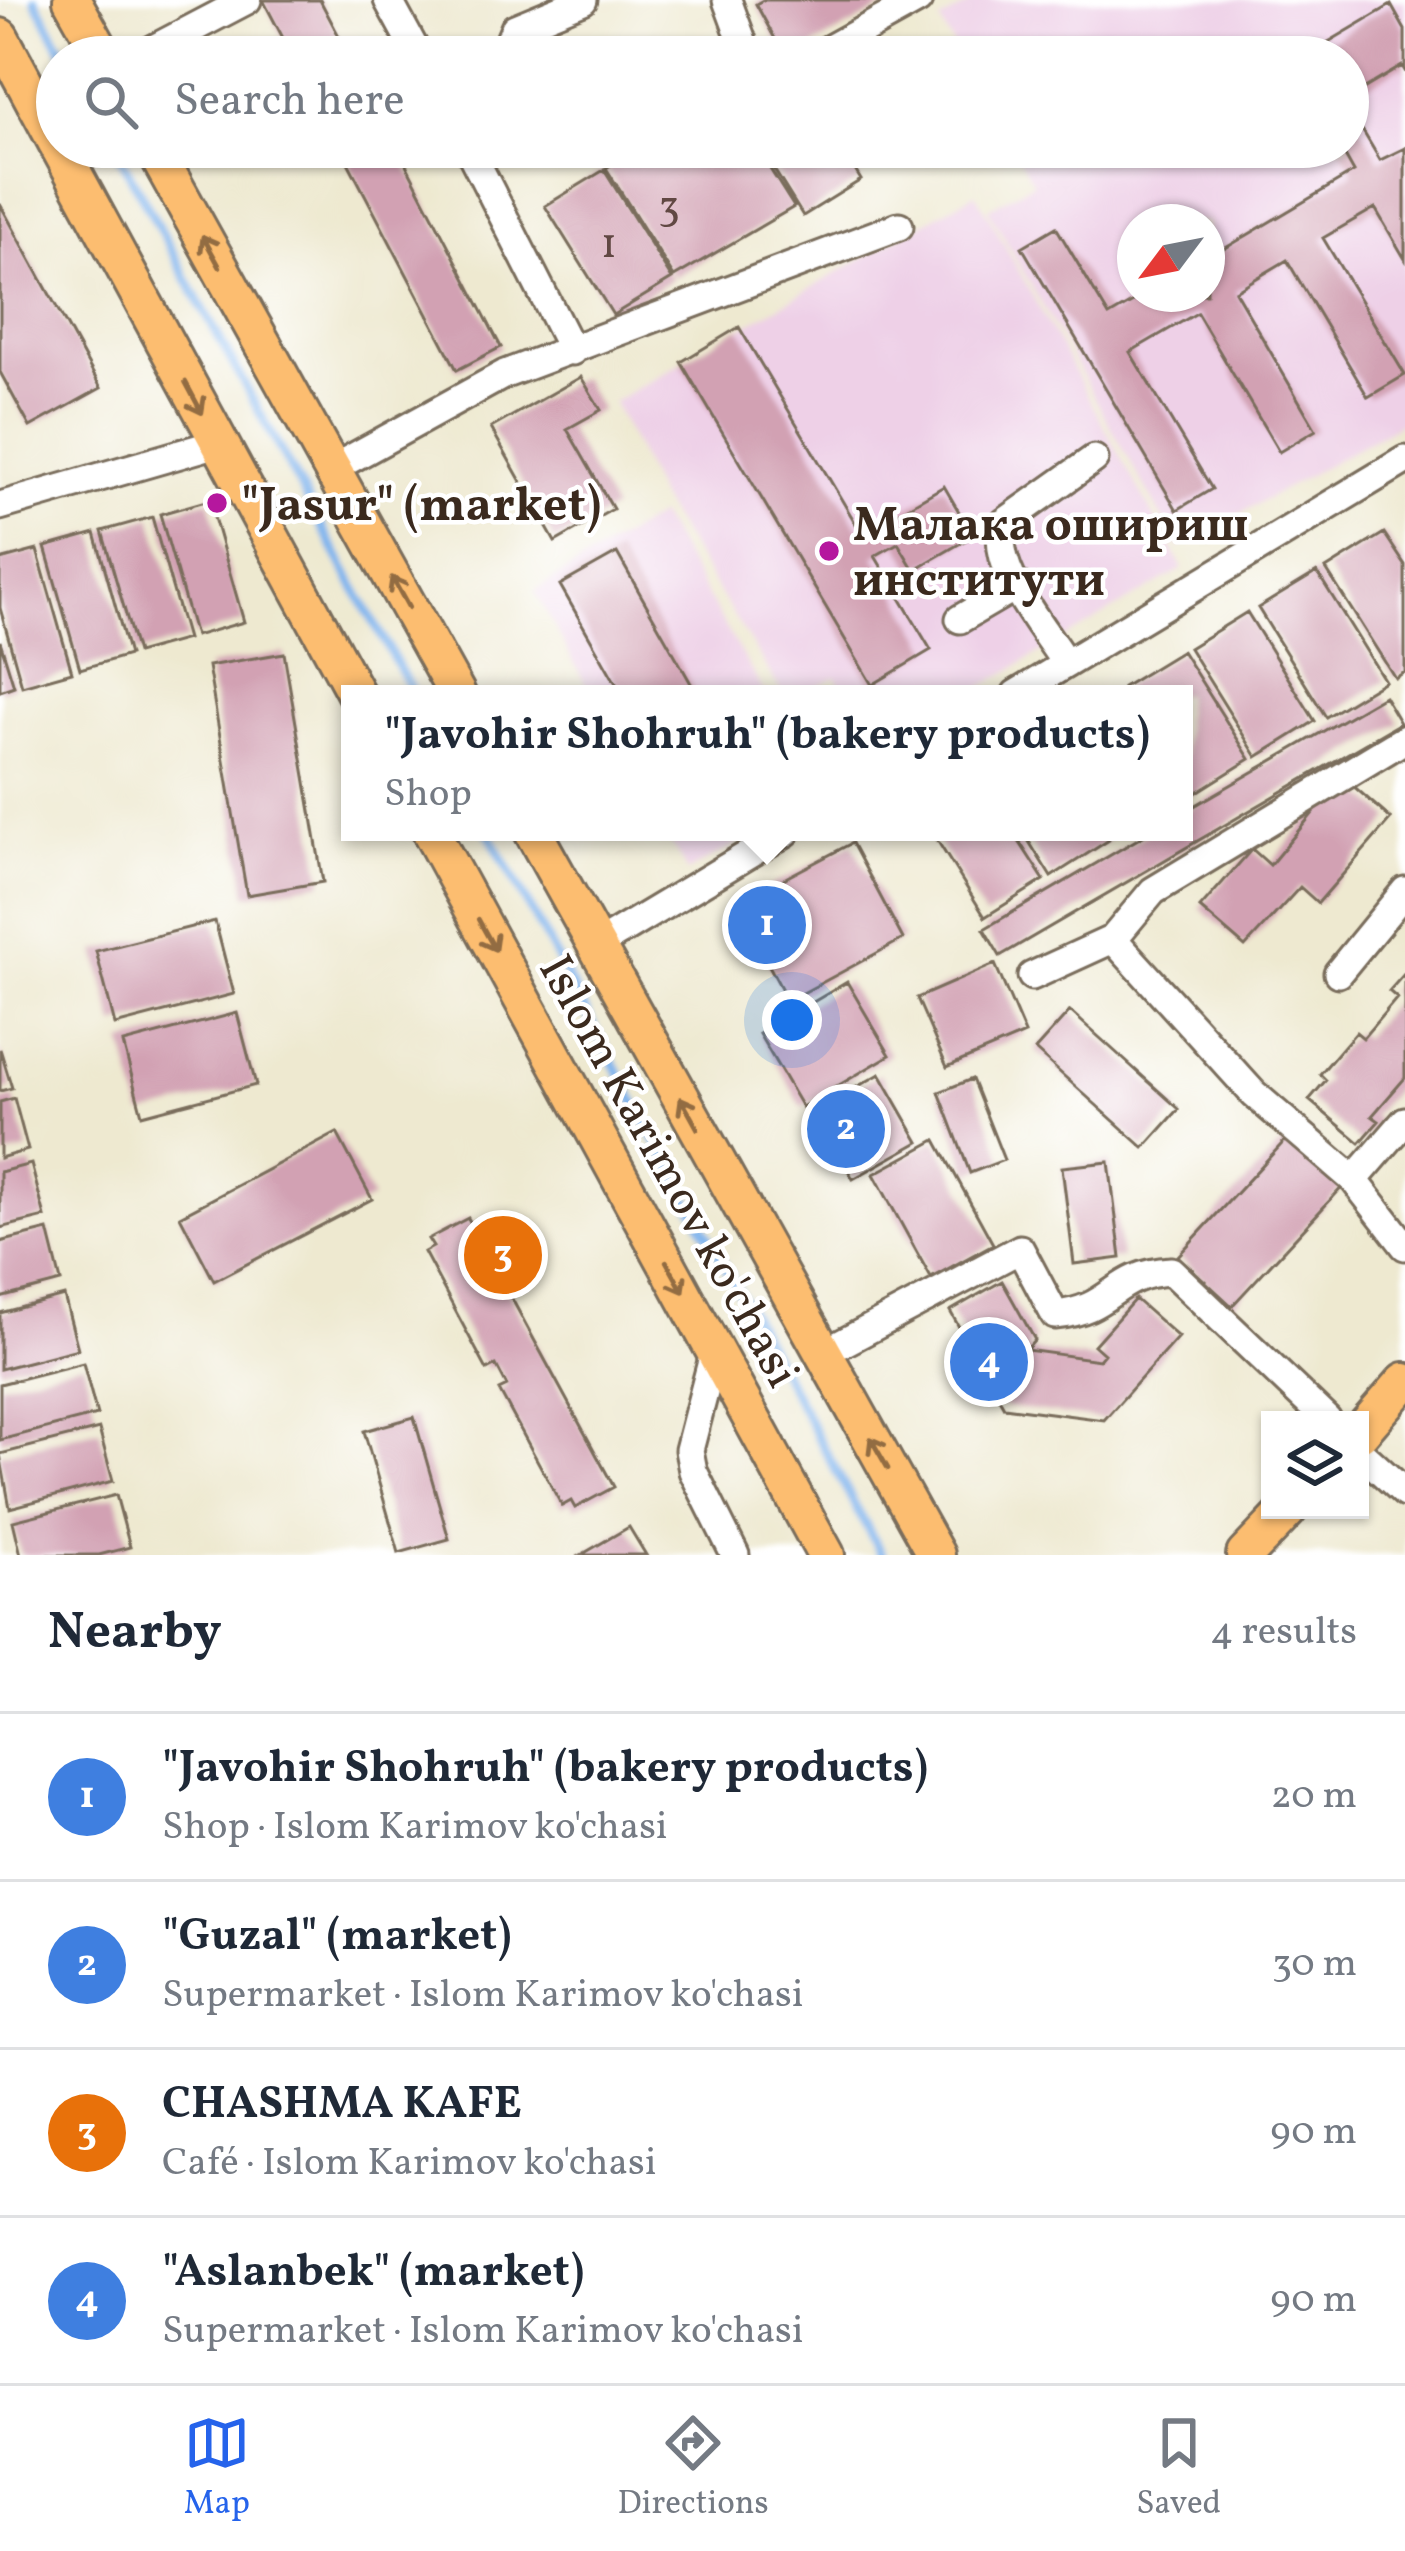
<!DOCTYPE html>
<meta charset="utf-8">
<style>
:root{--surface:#fff;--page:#f6f6f7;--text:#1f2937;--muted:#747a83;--line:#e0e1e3;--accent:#2563eb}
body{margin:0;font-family:Vollkorn,serif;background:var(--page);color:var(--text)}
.controls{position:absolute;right:36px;bottom:36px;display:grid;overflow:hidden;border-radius:0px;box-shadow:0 3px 9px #0004}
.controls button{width:108px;height:108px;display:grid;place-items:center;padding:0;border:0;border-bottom:3px solid var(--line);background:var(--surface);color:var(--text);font:60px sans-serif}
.compass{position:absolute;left:1117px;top:204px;width:108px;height:108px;border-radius:50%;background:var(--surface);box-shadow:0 3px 9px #0004;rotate:238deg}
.you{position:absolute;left:792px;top:1020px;width:42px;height:42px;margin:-30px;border:9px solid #fff;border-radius:50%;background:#1a73e8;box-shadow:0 0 0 18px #1a73e833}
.badge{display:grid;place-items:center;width:78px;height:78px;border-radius:50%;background:var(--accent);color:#fff;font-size:39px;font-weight:700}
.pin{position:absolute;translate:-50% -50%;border:6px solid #fff;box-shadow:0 3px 12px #0006}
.popup{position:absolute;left:341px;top:685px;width:852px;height:156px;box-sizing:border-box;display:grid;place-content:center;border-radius:0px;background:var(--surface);filter:drop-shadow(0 3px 9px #0005);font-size:39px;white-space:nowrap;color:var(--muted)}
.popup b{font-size:45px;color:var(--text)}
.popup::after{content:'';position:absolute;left:50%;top:100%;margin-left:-24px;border:24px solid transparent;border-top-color:var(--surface)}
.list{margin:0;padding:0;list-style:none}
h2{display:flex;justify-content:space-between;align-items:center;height:156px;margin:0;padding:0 48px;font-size:51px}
h2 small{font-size:39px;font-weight:400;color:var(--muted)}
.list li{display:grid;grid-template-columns:78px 1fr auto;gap:36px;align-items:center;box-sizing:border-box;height:168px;padding:0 48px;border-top:3px solid var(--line)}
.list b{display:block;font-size:45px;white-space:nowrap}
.list p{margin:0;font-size:39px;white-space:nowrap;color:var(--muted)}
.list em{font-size:39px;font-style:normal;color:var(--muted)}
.icon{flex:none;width:66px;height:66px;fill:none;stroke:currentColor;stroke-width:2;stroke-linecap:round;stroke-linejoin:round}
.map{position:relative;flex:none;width:1405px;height:1555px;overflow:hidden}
.search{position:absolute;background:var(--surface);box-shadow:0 3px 9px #0004;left:36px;right:36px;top:36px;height:132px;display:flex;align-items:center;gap:30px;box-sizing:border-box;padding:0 42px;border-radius:66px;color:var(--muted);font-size:45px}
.sheet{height:828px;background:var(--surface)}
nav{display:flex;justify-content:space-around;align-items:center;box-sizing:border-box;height:168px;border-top:3px solid var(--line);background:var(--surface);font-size:33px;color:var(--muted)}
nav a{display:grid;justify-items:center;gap:6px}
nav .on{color:var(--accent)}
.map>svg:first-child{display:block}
.built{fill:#eed0e7;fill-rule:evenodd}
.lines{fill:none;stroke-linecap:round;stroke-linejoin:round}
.stream{stroke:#7fb4ed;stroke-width:9}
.building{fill:#d2a1b3}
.minor-casing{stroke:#7a6d5c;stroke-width:33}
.major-casing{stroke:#7a6d5c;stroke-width:42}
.minor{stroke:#fff;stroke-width:27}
.major{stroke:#fcbd6f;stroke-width:36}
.oneway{stroke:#926c42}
.poi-dot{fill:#b5179e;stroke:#fff;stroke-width:4.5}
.labels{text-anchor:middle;stroke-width:9;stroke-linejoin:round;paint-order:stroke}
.number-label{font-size:42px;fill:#614843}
.poi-label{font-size:48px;font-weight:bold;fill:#3b2a1e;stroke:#fff;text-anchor:start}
.street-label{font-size:48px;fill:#3b2a1e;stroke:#fff}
</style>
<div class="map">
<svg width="1405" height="1555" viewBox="0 0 1405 1555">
<rect width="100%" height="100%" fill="#fff"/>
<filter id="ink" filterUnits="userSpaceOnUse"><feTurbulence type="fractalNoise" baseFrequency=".00833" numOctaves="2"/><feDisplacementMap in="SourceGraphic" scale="24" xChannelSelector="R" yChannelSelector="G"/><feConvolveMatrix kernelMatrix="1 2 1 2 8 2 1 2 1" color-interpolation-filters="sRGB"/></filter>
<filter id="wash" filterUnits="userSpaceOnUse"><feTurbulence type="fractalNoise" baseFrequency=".004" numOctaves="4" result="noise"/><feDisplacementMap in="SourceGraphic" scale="48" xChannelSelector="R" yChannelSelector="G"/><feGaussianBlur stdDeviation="2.7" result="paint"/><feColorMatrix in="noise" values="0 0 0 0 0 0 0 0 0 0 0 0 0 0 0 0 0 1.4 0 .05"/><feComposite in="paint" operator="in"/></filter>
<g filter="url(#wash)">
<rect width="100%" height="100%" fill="#eee9d0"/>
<path class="built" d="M977,0H1405V421L1179,548L988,209L1033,183L1012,147H1348V57H960L940,21ZM1135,222H1207V294H1135Z
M976,193L1183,569L970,694H847L836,677L798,694H783L661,502L613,402Z
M659,515L765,694H591L535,591Z
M665,832H757L687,872Z"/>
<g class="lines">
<path class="stream" d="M35,0L66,57
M115,147L413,694
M488,832L882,1555"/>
</g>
<g id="blocks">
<path class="building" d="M263,0H320L350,57H293Z
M763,0H898L793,57H785L756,4Z
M1391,5L1405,30V71L1402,66L1348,98V57H1303Z
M1348,106L1380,160L1405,148V259L1375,208L1323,238L1405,375L1368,397L1287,260L1235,291L1316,430L1279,452L1197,313L1130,352L1212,489L1177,510L1022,247L1056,227L1109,316L1147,294H1207V259L1354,172L1340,147H1348Z
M340,147H397L501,347L457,370Z
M640,147H756L794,207L674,277L606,168Z
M760,147H841L861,180L803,216Z
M604,170L672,279L613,315L545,206Z
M0,204L101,388L30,427L0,372Z
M739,327L862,534L944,486L973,536L914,570L898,543L875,556L931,650L872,685L681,362Z
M581,377L601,410L567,429L613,509L555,542L491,428Z
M209,500L244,622L195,636L160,514Z
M152,517L187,639L137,653L102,531Z
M95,533L129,655L80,669L45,547Z
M1384,533L1405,565V672L1395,678L1326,569Z
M37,550L72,672L22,686L0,608V560Z
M617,553L697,694H622L560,585Z
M1317,572L1385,681L1326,717L1258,608Z
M1247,612L1315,721L1257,757L1189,648Z
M0,641L14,686L0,691Z
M1182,651L1250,759L1191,796L1184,785V694H1127L1123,687Z
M284,653L323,882L247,895L208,666Z
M1384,696L1400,723L1000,956L984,929L1150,832H1184V812Z
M1343,777L1391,819L1318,903L1300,887L1245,947L1200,908L1252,849L1270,865Z
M932,832H1013L1044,880L985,917Z
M1023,832H1104L1109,840L1051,877Z
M852,843L903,939L788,1001L736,904Z
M215,921L234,994L115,1025L96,951Z
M995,964L1025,1034L947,1067L917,998Z
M1405,973V1078L1372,1116L1379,1121L1360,1143L1309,1100L1326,1080L1320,1074L1356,1032L1363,1038L1397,998L1389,991Z
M847,982L890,1055L802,1107L759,1034Z
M1070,1011L1179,1109L1144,1148L1035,1050Z
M237,1013L256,1085L142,1115L123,1043Z
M0,1049L12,1088L0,1091Z
M880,1074L919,1142L853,1179L815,1110Z
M972,1079L1004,1160L970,1173L939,1092Z
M14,1098L28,1150L0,1158V1102Z
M337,1133L372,1199L214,1281L180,1216Z
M1292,1133L1346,1183L1232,1306L1178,1256Z
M936,1140L993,1244L931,1278L874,1174Z
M1109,1162L1121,1258L1074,1264L1062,1167Z
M31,1164L45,1217L0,1228V1172Z
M468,1218L614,1487L575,1508L571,1501L562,1506L499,1390L507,1386L496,1365L487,1370L424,1252L433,1247L428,1239Z
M48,1230L61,1282L0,1298V1242Z
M1002,1281L1035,1340L1026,1350L1099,1360L1104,1354L1094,1345L1135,1299L1178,1337L1104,1420L1004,1407L950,1311Z
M64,1296L78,1349L0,1369V1313Z
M83,1363L97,1415L0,1440V1384Z
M414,1417L449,1539L399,1553L364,1431Z
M99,1429L113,1481L10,1508L0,1454Z
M116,1495L130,1547L99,1555H21L13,1521Z
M629,1527L646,1555H581Z"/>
</g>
</g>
<g filter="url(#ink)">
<use href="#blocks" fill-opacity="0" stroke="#7a6d5c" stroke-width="3"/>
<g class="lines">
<g class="minor-casing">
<path id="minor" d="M388,0L419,57
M727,0L748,57
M138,57L247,0
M503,57L515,28L583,0
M815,57L918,0
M468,147L572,351
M68,164L100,147
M332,469L505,374L899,226
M0,506L218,443
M960,619L1018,585
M1066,664C1044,628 988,566 1004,523L1094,459
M1016,694L1405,460
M1113,939L1153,891L1405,739
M596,946L786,832
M1338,973L1405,891
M1032,976L1113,939L1254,1094L1354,1180
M1405,1121L1354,1180L1405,1246
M715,1350L689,1450L693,1471L735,1555
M822,1354L1020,1249L1055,1315C1114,1310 1111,1274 1171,1271L1327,1420
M1360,1452L1405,1493"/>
</g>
<g class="major-casing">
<path id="major" d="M72,0L104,57
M0,37L57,143
M59,147L356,694
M153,147L457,694
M431,832L826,1555
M533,832L936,1555
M1360,1433L1405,1381
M1245,1555L1288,1510"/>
</g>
<use href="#minor" class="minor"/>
<use href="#major" class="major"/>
</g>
<defs><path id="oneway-shaft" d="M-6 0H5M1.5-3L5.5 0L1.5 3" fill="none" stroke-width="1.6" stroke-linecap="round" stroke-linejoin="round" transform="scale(3)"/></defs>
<g class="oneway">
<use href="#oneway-shaft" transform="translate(211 251) rotate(-119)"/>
<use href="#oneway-shaft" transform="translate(194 398) rotate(62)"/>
<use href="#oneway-shaft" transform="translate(400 592) rotate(-119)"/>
<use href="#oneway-shaft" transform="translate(487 935) rotate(61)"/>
<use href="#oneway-shaft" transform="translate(689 1113) rotate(-119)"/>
<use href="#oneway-shaft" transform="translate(675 1277) rotate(61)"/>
<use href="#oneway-shaft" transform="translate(879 1453) rotate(-120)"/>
</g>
</g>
<g class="poi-dot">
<circle cx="217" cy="503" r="12"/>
<circle cx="829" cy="551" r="12"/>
</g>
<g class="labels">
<g class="number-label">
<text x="669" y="220">3</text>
<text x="609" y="257">1</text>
</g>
<g class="poi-label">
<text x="241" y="520">"Jasur" (market)</text>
<text x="853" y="540">Малака ошириш<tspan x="853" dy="55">институти</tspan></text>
</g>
<g class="street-label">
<text transform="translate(671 1170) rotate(61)" y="17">Islom Karimov ko'chasi</text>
</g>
</g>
</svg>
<div class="controls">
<button><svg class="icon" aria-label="layers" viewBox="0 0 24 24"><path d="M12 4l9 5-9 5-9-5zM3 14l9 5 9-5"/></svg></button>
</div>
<svg class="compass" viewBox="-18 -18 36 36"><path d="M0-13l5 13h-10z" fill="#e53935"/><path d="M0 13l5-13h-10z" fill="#747a83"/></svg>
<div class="you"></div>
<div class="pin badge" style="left:767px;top:925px;background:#3f7fe0">1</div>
<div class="popup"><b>&quot;Javohir Shohruh&quot; (bakery products)</b>Shop</div>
<div class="pin badge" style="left:846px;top:1129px;background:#3f7fe0">2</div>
<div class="pin badge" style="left:503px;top:1255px;background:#e8710a">3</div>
<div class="pin badge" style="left:989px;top:1362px;background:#3f7fe0">4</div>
<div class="search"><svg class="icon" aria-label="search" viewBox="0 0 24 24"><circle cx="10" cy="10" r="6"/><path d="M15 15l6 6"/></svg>Search here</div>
</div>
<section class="sheet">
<h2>Nearby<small>4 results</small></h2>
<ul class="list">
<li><span class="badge" style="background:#3f7fe0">1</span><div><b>&quot;Javohir Shohruh&quot; (bakery products)</b><p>Shop · Islom Karimov ko'chasi</p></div><em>20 m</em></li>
<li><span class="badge" style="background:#3f7fe0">2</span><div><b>&quot;Guzal&quot; (market)</b><p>Supermarket · Islom Karimov ko'chasi</p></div><em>30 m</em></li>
<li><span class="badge" style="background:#e8710a">3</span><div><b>CHASHMA KAFE</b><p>Café · Islom Karimov ko'chasi</p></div><em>90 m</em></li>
<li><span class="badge" style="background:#3f7fe0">4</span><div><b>&quot;Aslanbek&quot; (market)</b><p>Supermarket · Islom Karimov ko'chasi</p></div><em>90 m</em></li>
</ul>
</section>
<nav>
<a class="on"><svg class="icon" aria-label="map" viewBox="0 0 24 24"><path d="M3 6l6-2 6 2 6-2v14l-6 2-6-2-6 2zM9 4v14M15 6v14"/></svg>Map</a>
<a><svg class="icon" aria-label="directions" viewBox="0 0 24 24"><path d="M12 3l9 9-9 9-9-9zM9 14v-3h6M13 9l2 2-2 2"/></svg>Directions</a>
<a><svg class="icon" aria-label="saved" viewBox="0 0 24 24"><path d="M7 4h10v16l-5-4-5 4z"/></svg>Saved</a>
</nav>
